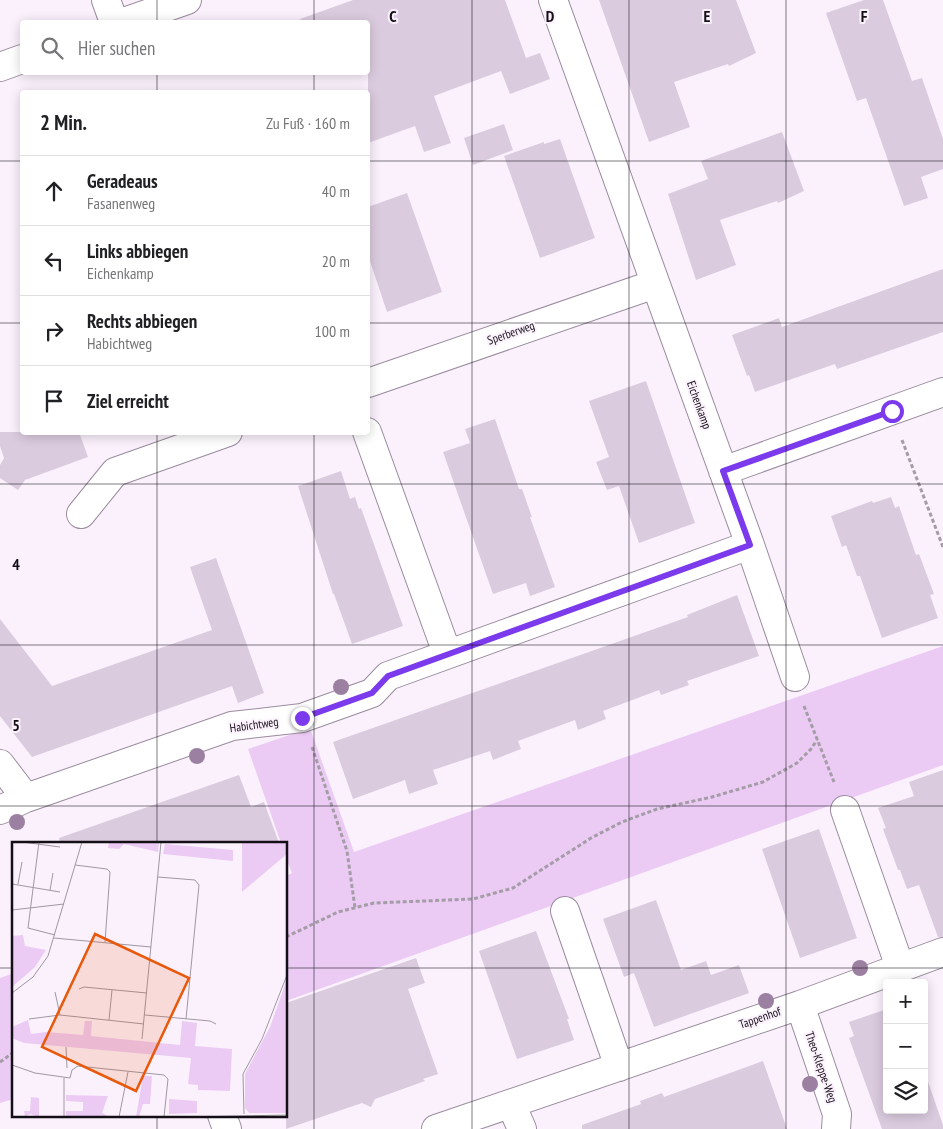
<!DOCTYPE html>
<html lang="de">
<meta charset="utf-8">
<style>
:root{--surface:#fff;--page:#f2f2f2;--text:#202124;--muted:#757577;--line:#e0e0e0}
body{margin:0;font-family:"PT Sans Narrow",sans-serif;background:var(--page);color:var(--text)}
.controls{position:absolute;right:15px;bottom:15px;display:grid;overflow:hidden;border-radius:5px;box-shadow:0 2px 12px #0003}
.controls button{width:45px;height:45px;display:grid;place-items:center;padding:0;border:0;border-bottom:1px solid var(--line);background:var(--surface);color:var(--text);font:25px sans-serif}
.stop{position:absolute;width:15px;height:15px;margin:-11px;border:4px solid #7c3aed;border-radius:50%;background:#fff}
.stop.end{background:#7c3aed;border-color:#fff;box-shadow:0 1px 5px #0008}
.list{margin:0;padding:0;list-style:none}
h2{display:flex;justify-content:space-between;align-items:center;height:65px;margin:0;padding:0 20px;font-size:21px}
h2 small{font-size:16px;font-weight:400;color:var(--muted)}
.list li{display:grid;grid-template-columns:32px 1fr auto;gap:15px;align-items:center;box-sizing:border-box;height:70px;padding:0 20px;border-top:1px solid var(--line)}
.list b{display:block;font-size:19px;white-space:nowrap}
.list p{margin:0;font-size:16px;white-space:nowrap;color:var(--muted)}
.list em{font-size:16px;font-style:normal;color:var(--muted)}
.icon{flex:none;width:28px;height:28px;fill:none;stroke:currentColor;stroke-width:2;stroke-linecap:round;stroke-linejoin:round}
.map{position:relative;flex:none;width:943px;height:1129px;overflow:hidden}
.search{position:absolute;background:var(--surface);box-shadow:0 2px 12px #0003;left:20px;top:20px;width:350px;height:55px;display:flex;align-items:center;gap:12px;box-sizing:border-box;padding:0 18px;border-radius:5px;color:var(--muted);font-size:19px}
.panel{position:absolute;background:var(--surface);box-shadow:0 2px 12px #0003;left:20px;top:90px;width:350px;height:345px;border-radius:5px}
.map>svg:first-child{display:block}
.green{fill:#ebcbf4}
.building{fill:#dbcbdf}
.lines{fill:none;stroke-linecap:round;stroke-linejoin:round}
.minor-casing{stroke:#9a8b9e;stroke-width:30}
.path{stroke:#a49ca6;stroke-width:3;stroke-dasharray:4 2.5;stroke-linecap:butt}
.minor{stroke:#fff;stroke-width:28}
.tree{fill:#9b80a2}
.route{stroke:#7c3aed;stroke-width:6}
.grid{fill:none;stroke:#140f16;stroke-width:1;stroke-opacity:0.55}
.labels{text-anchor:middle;stroke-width:4;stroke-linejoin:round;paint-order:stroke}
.street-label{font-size:12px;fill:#140f16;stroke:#fbf1fd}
.inset-road{fill:none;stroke:#9f97a1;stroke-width:1}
.view{fill:#e8590c;fill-opacity:0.15;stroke:#e8590c;stroke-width:2.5}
.inset-edge{fill:none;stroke:#140f16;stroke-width:2.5}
.grid-label{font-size:16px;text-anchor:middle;font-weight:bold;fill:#140f16;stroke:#fbf1fd;stroke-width:4;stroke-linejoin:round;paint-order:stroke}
</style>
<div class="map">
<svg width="943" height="1129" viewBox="0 0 943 1129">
<rect width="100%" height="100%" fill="#fbf1fd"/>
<path class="green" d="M943,646V765L286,1001V876L292,873L286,858V843H281L248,749L310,728L354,852Z
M14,973V1099L0,1103V978Z"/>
<path class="building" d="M353,0H505L526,58L540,53L550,79L510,94L501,71L434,96L451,143L424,152L415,126L368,143V22H301L300,19Z
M599,0H736L756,53L729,66L728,64L674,82L690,127L649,142Z
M864,0H883L912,81L922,78L943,139V169L921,177L928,198L904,206L866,98L857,101L826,13Z
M504,124L513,150L473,165L464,138Z
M782,132L804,191L778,203L777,201L720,220L736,265L696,280L668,194L708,179L701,161Z
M560,139L595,238L540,258L504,156L544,142V144Z
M407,193L442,292L387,312L368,255V207Z
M943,269V332L837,369L835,364L755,392L749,375L747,376L732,335L779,318L782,327Z
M646,381L695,523L639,543L619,486L607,490L596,462L609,457L589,401Z
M495,419L519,489H522L532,517H530L555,587L530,596L526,583L493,594L443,452L470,443L465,429Z
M0,432H79L88,457L25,480L18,490L0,478V465L4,458L0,446Z
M341,471L350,499L355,497L359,509L361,508L403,626L352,644L334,594H333L298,486Z
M891,497L895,508L899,506L916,555L919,554L934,594L930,595L938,618L882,638L860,576H857L846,545L842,547L831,516L872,501L873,503Z
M216,558L264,693L238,703L232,686L32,757L0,716V619L52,686L212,630L190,567Z
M737,595L759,656L687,681L689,685L661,695L659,690L603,711L606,719L578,730L575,720L518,741L521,749L493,760L490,751L433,770L438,784L409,794L405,780L353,799L333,742L688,617L687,615Z
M943,770V937H938L919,885L907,889L900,870H898L883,829L886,828L878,808L914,796L909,782Z
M239,775L251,807L264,802L279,843H60L59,838Z
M819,829L857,938L800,958L762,849Z
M656,900L681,970L706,961L711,975L739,965L749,993L654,1027L634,973L624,977L603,919Z
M536,931L569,1019H567L574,1040L517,1059L479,951Z
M416,958L425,983L408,989L438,1074L423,1079L425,1081L375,1099L371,1107L362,1103L286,1129V1003Z
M887,1009V1110H924V1070L943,1125V1129H882L849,1038L854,1036L849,1022Z
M763,1061L787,1129H582V1125L641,1104L640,1101L662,1093L664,1097Z"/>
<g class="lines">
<g class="minor-casing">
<path id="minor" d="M106,0L114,22
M553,0L750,545L795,677
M124,22L187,0
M0,67L22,59
M368,383L655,284
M367,432L447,653
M723,471L943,392
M81,514L115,472L228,432
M0,764L26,798
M0,810L26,798L232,726L302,718L372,693L388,676L750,545
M845,810L900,967
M565,911L619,1067
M800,1005L837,1114L836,1129
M511,1104L522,1129
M222,1115L227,1129
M436,1129L800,1005L943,952"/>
</g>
<path class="path" d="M902,440L943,547
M804,706L834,782
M312,747L347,851L355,908
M286,937L338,912L374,903L473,899L513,888L591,838L622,822L657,809L712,797L763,782L797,763L811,749L817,740
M0,1062L14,1052"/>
<use href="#minor" class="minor"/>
</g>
<g class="tree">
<circle cx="341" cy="687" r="8"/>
<circle cx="197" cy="756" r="8"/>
<circle cx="17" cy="822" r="8"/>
<circle cx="860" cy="968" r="8"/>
<circle cx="766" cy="1001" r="8"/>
<circle cx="810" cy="1084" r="8"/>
</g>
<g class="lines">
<path class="route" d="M302,718L372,693L388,676L750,545L723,471L892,411"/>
</g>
<path class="grid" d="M157,0V22M314,0V22M472,0V1129M629,0V1129M786,0V1129M157,72V92M314,72V92M0,161H22M368,161H943M0,323H22M368,323H943M157,432V843M314,432V1129M0,484H943M0,645H943M0,806H943M0,968H14M286,968H943M157,1115V1129"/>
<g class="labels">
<g class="street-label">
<text transform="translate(511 333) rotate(-19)" y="4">Sperberweg</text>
<text transform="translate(699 405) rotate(70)" y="4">Eichenkamp</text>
<text transform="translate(254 725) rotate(-8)" y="4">Habichtweg</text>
<text transform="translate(760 1018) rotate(-19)" y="4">Tappenhof</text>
<text transform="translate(821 1067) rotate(71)" y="4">Theo-Kleppe-Weg</text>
</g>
</g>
<g transform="translate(12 842)">
<rect width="275" height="275" fill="#fbf1fd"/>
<path d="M97,0H147L146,10L112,2L107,7L96,6ZM230,0H275V12L230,50ZM153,2L221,8V19L151,12ZM11,93L13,104L34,108L23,125L0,145V94ZM275,137V271H237L233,266V232L258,185ZM16,178L19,192L34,190L71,193L73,179H80L79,194L168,203L170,179L185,181L183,204L220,207L218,249L186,248V243L176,242L179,216L12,201L0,196V185ZM131,234H140L138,262H131L127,275H124ZM54,253L96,254L90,271L98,275H54V269H71V260L54,259ZM19,255L27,256V275L18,272L13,275L12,269H18ZM157,257L185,259V271L157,272Z" fill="#ebcbf4"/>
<path class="inset-road" d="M10,0L48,5M27,0L16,86L43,93M63,23L95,27L98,30L93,100M146,35L183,38L187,43L174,177M0,42L48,50M6,42L10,20M38,48L41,31M0,68L52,62M42,96L139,105M67,147L72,145L135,151M43,150L48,173M0,151L21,135L36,114L70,0M133,173L198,179L204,182M17,177L48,173L132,182M97,178L100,148M130,197L149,0M54,205L55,226M0,223L23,231L58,236L60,228L66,224L152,233L156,237L152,275M232,272L231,232L250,197L275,133M52,275V236M107,275L116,230M180,275L275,273"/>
<path class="view" d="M83,92L177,136L124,249L30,205Z"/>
<rect width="275" height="275" class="inset-edge"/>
</g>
<g class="grid-label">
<text x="393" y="22">C</text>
<text x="550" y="22">D</text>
<text x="707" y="22">E</text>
<text x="864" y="22">F</text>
<text x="16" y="570">4</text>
<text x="16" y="731">5</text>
</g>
</svg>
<div class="controls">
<button>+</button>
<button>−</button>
<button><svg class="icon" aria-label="layers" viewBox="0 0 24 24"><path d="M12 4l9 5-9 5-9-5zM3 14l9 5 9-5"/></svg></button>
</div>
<div class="stop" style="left:892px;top:411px"></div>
<div class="stop end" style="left:302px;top:718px"></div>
<div class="search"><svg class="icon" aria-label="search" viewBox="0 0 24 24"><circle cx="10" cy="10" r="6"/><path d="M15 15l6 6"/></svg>Hier suchen</div>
<section class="panel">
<h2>2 Min.<small>Zu Fuß · 160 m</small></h2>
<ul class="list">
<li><svg class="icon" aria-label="ahead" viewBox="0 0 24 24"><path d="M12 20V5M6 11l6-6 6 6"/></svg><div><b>Geradeaus</b><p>Fasanenweg</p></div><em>40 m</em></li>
<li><svg class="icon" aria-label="left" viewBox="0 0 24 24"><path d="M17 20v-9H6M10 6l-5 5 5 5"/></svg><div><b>Links abbiegen</b><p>Eichenkamp</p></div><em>20 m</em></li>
<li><svg class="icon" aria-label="right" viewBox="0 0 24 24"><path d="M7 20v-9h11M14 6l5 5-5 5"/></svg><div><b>Rechts abbiegen</b><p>Habichtweg</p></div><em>100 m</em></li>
<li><svg class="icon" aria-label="arrive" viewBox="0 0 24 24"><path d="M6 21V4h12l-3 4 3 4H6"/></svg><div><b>Ziel erreicht</b></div></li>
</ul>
</section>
</div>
